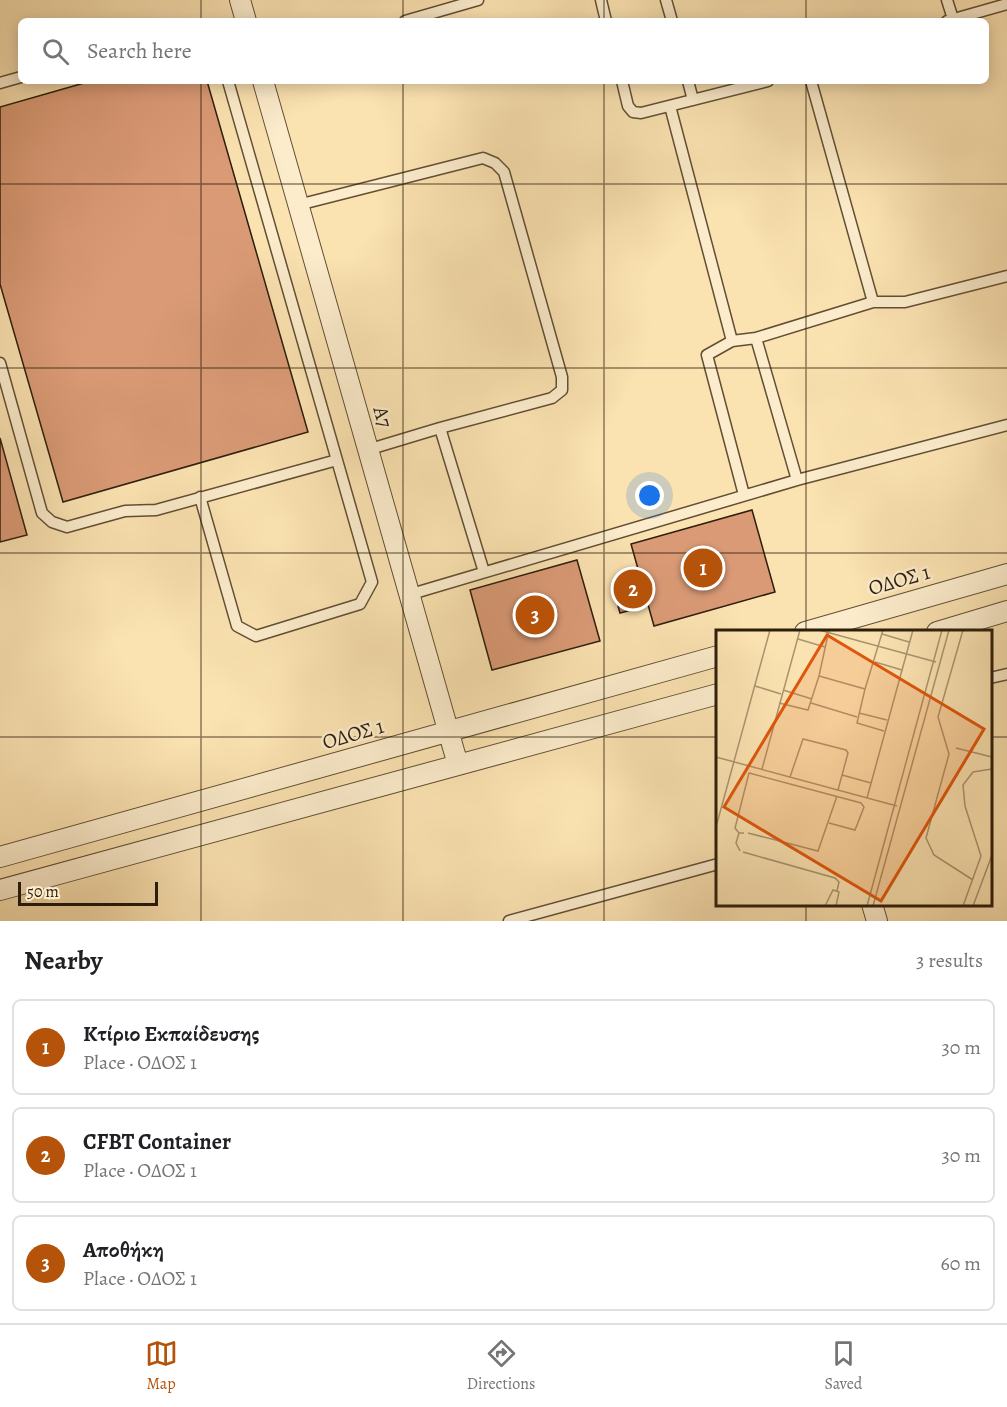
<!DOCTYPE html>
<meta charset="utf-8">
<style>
:root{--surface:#fff;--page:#f6f6f6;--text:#202124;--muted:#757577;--line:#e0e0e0;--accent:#b45309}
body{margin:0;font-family:Alegreya,serif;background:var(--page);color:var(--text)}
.scale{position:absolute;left:18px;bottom:15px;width:140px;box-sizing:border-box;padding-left:6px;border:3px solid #2d1e0b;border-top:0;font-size:16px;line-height:21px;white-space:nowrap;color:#2d1e0b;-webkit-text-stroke:4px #fceccc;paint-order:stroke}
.you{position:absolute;left:650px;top:496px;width:21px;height:21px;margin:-15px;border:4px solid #fff;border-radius:50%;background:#1a73e8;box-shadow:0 0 0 9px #1a73e833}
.badge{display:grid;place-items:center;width:39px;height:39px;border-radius:50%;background:var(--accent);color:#fff;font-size:20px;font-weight:700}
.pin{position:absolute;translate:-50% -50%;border:3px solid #fff;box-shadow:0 2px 6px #0006}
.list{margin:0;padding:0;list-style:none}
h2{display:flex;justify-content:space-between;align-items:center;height:78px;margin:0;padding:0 24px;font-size:26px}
h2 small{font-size:20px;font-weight:400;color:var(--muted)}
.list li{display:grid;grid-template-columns:39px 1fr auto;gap:18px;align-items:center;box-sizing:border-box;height:96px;margin:0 12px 12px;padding:0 12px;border:2px solid var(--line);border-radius:9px}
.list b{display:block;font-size:22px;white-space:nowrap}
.list p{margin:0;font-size:20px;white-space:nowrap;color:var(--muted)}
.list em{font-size:20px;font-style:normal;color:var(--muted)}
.icon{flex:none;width:33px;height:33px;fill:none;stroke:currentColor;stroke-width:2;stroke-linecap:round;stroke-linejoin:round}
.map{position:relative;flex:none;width:1007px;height:921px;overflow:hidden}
.search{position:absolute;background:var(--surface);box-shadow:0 3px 15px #0003;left:18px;right:18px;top:18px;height:66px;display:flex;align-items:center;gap:15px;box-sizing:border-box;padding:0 21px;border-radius:9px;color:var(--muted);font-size:22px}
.sheet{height:402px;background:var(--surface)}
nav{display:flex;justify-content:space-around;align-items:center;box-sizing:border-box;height:84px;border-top:2px solid var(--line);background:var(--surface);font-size:16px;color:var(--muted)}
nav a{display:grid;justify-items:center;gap:3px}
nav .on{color:var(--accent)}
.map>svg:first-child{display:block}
.building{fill:#da9a76;stroke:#2d1e0b;stroke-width:1.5}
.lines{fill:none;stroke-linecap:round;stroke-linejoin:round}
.lane-casing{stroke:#604f34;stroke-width:13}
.street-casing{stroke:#604f34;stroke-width:22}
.lane{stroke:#fceccc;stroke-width:10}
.street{stroke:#fceccc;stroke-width:20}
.grid{fill:none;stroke:#2d1e0b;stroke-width:1.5;stroke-opacity:0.55}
.labels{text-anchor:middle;stroke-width:5;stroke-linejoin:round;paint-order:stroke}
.street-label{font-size:21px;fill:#2d1e0b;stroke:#fceccc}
.inset-road{fill:none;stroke:#a9946f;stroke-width:1.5}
.view{fill:#df560c;fill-opacity:0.15;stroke:#df560c;stroke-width:3}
.inset-edge{fill:none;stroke:#2d1e0b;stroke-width:3}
</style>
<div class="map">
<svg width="1007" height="921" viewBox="0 0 1007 921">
<rect width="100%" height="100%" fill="#fbe2b1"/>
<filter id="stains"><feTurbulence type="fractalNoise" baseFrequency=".00333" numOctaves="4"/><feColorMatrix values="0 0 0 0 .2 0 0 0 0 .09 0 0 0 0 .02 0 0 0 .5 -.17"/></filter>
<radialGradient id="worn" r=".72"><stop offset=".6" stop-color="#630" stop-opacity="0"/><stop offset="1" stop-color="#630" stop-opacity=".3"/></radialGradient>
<path class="building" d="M91,81H207L308,432L63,502L0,284V107Z
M0,438L27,535L0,542Z
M752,510L775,592L654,626L631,544Z
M577,560L600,641L492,670L470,590Z
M633,573L642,607L620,613L618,606L633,602L625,575Z"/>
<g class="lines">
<g class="lane-casing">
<path id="lane" d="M601,0L606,21
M666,0L672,21
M947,0L953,19
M405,21L478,0
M947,21L1007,4
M622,81L628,106L633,112L641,113L768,81
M688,81L693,100
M811,81L873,302H905L1007,276
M0,83L21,77
M670,106L732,341
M298,205L483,158L495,163L504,172L562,377V390L552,398L440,428L367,450
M756,338L797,480
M0,363L42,513L52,522L67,527L125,511L156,510L337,460
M440,428L484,572
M744,495L707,355L732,341L756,338L873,302
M200,497L237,626L256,636L360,604L372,582L228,81
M408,595L797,480L1007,425
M990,678L1007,674
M509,921L718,864"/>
</g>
<g class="street-casing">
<path id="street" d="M240,0L246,21
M263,81L458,765
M805,632L1007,574
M937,632L1007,611
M0,857L718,656
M0,890L718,694
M872,904L877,921"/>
</g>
<use href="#lane" class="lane"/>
<use href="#street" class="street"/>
</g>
<path class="grid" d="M201,0V21M403,0V21M604,0V21M806,0V21M201,81V921M403,81V921M604,81V921M806,81V632M0,184H1007M0,368H1007M0,553H1007M0,737H718M990,737H1007M806,904V921"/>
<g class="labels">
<g class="street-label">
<text transform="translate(383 417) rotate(74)" y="7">Α7</text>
<text transform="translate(899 580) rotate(-16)" y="7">ΟΔΟΣ 1</text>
<text transform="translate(353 734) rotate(-16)" y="7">ΟΔΟΣ 1</text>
</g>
</g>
<g transform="translate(716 630)">
<rect width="276" height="276" fill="#fbe2b1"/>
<path class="inset-road" d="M103,0L220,32M113,0L103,46L149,59L167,0M247,0L222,87L233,124L210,208L218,225L257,250M166,4L193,12M82,9L109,17M159,32L186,40M39,56L65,64M149,59L141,93L168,101M67,60L96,69M63,73L92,80L103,46M95,73L141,87M143,83L171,90M240,118L276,127M0,127L181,176M46,139L84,0M126,145L155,153M74,147L87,109L130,120L132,123L122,160M151,168L197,0M0,197L54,0M23,203L19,198L33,143L145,173L148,177L139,200L113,193M32,203L102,221L121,166M24,221L20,213L23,203H28M27,222L119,248L123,252L121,261M109,276L117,260L123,262L120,276M151,276L226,0M157,276L233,0M247,276L265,226L249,176L247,155L257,142L276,139M257,276L276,225"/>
<path class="view" d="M111,5L268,99L165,271L8,177Z"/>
<rect width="276" height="276" class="inset-edge"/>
</g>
<rect width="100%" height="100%" filter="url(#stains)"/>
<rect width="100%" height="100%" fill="url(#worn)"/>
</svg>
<div class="scale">50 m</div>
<div class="you"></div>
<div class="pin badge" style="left:703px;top:568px">1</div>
<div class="pin badge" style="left:633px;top:589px">2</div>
<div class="pin badge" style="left:535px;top:615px">3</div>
<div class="search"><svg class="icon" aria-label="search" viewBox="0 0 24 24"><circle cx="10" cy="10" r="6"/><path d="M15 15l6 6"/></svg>Search here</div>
</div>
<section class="sheet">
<h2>Nearby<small>3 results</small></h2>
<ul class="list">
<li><span class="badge">1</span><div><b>Κτίριο Εκπαίδευσης</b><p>Place · ΟΔΟΣ 1</p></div><em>30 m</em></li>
<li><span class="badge">2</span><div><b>CFBT Container</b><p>Place · ΟΔΟΣ 1</p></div><em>30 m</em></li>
<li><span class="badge">3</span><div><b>Αποθήκη</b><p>Place · ΟΔΟΣ 1</p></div><em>60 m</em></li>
</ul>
</section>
<nav>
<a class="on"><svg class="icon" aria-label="map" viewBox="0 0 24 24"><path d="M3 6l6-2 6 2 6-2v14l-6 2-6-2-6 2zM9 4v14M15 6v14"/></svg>Map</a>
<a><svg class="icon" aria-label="directions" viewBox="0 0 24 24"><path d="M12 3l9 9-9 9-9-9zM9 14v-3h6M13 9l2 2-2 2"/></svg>Directions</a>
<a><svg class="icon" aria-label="saved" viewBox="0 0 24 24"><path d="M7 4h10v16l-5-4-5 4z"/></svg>Saved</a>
</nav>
